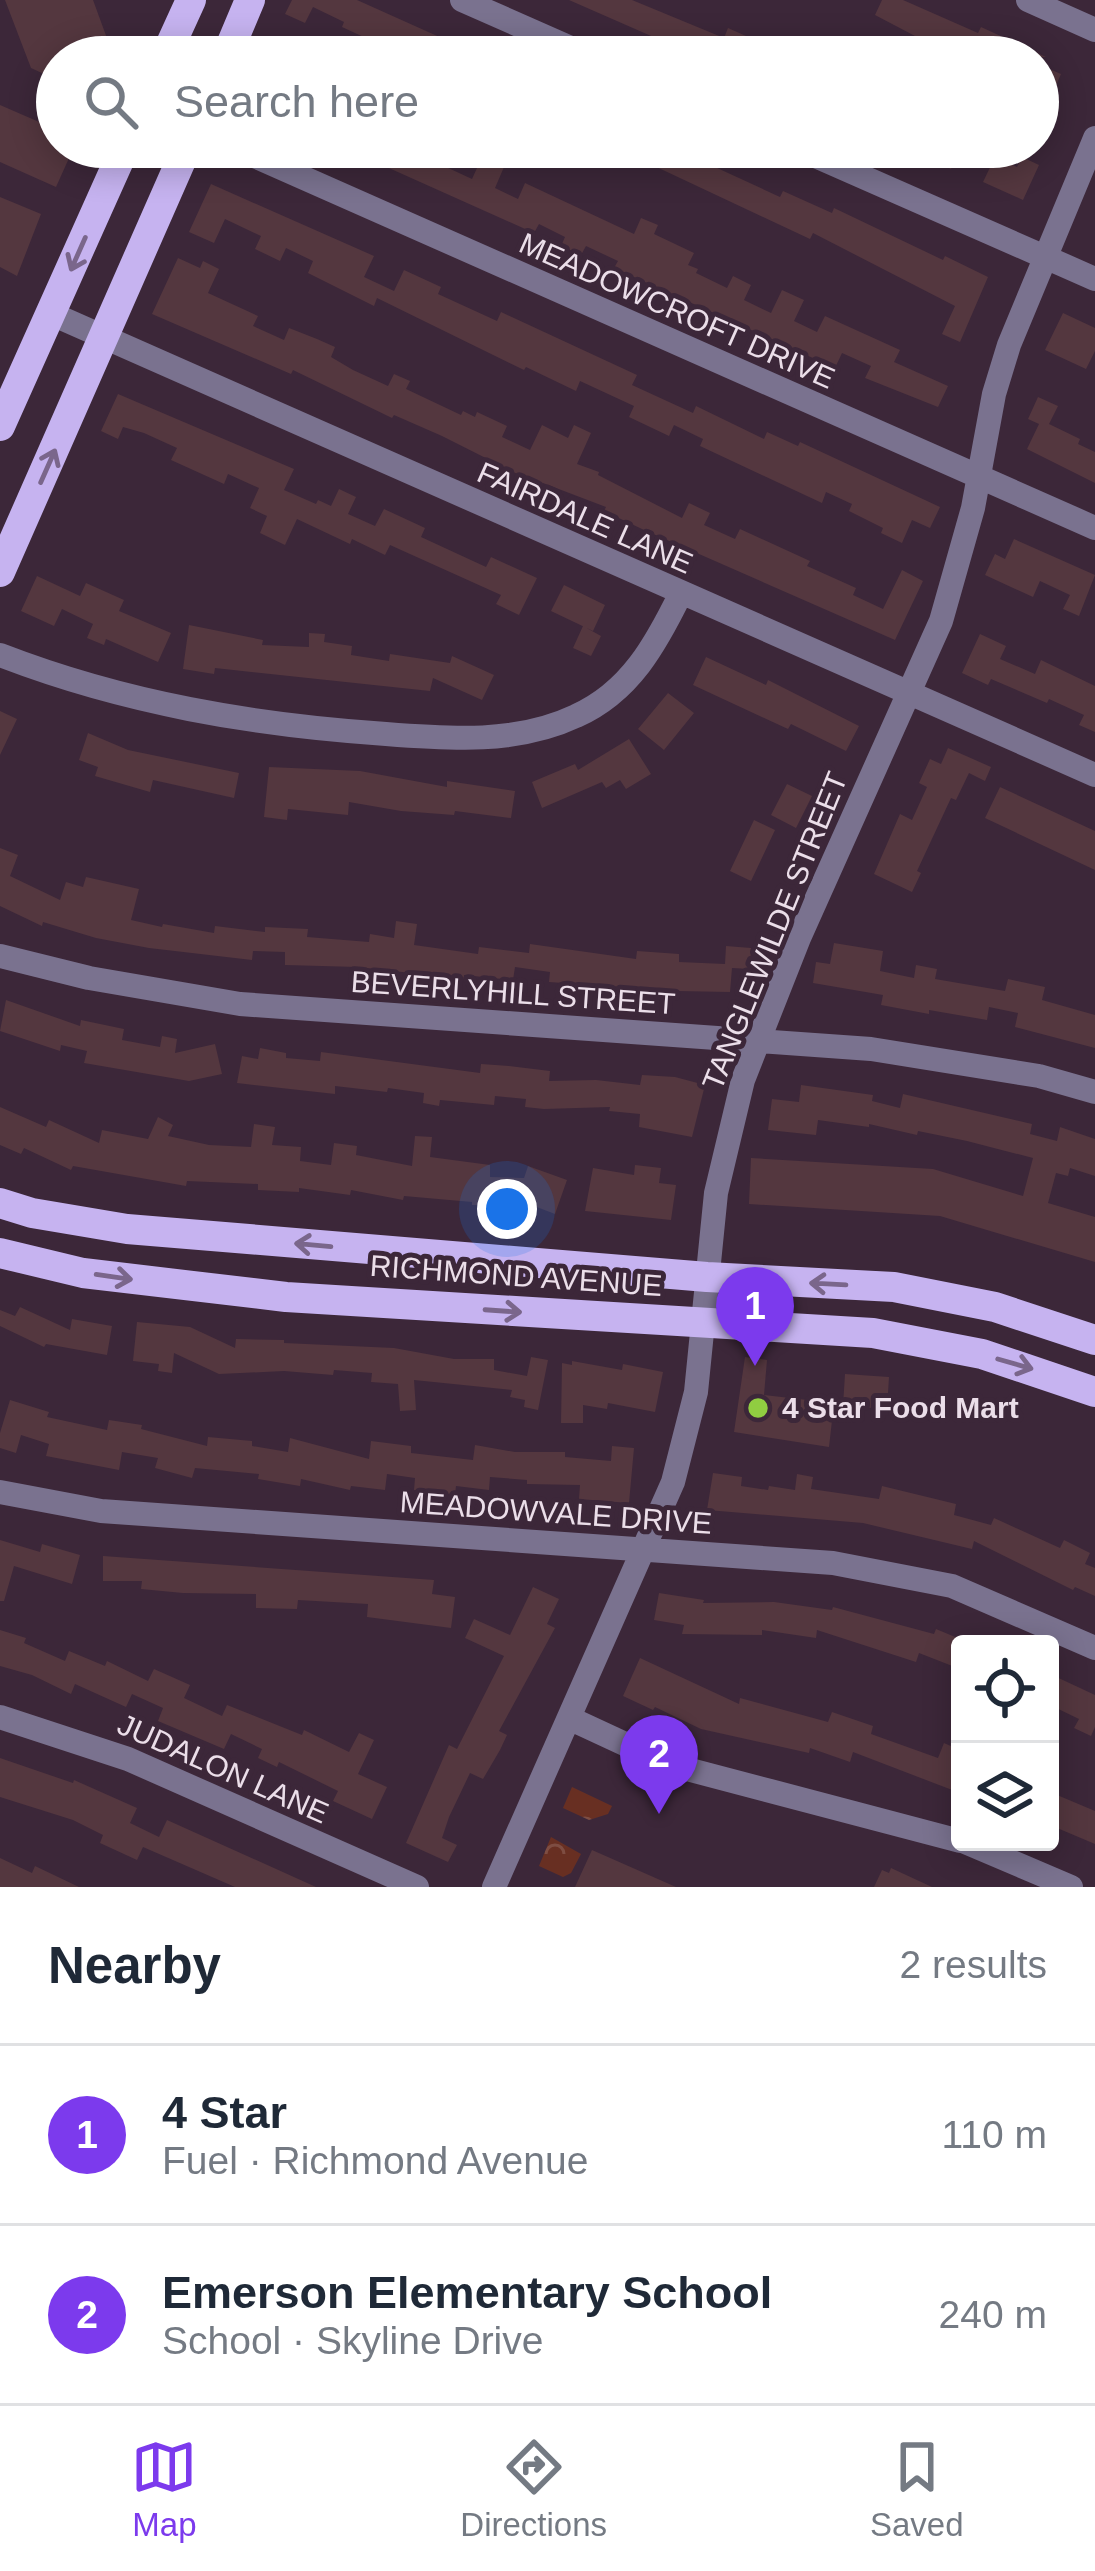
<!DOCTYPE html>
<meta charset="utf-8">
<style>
:root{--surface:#fff;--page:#f2f2f3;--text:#1f2937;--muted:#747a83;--line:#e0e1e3;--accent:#7c3aed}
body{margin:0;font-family:Helvetica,sans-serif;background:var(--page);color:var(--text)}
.controls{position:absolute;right:36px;bottom:36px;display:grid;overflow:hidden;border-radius:12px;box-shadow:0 6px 30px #0003}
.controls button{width:108px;height:108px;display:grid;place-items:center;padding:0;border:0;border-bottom:3px solid var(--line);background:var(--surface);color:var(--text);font:60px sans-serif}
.you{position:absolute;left:507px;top:1209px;width:42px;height:42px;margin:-30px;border:9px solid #fff;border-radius:50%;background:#1a73e8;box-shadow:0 0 0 18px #1a73e833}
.badge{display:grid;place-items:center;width:78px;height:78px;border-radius:50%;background:var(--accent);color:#fff;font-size:39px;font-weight:700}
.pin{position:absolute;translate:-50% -99px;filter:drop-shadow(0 3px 6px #0008)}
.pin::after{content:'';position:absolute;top:63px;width:42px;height:36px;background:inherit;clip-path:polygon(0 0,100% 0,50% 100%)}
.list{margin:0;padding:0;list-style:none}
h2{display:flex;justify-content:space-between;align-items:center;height:156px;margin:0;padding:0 48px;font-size:51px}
h2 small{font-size:39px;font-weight:400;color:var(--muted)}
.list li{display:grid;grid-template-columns:78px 1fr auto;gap:36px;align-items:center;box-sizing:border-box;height:180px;padding:0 48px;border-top:3px solid var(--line)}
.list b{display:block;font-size:45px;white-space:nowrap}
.list p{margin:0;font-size:39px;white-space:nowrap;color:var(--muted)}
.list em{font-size:39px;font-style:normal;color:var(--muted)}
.icon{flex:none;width:66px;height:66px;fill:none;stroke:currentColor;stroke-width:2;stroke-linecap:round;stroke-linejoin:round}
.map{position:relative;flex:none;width:1095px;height:1887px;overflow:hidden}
.search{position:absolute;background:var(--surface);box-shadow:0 6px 30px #0003;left:36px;right:36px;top:36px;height:132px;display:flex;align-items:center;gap:30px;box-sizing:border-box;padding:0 42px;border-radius:66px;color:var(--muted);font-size:45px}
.sheet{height:516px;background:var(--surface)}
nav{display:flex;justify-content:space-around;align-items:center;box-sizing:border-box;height:168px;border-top:3px solid var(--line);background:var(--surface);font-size:33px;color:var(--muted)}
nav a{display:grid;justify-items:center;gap:6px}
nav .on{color:var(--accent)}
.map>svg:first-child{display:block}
.park{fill:url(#park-crowns)}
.building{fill:#54373f}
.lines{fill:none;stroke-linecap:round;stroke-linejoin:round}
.minor{stroke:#7a728f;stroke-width:24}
.major{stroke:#c6b3f0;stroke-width:30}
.oneway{stroke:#7a668b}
.poi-dot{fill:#90cd41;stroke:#3c2739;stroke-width:4.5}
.labels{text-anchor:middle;stroke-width:10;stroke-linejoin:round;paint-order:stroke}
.street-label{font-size:30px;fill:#ebdee9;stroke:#3c2739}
.poi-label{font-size:30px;font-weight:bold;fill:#ebdee9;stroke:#3c2739;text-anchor:start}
</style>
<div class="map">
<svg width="1095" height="1887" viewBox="0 0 1095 1887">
<defs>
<pattern id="park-crowns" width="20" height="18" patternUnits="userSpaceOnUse" patternTransform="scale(3)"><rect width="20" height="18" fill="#682f22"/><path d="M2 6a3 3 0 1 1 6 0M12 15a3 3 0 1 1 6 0" fill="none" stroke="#7e4d42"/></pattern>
</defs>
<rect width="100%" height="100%" fill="#3c2739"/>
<path class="park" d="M572,1787L612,1806L608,1814L589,1820L563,1808Z
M551,1837L581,1854L571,1873L563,1877L539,1866Z"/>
<path class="building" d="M5,0H93L108,41L101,57H57V80L31,68Z
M292,0H357L484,57H391L394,51L342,27L344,22L313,7L305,23L285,14Z
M569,0H632L724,38L728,28L746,36L743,44L771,57H699Z
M882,0H903L978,33L981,27L1046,57H955L875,15Z
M1038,64L1061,74L1051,97L1038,91Z
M0,105L53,128L57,147H74L56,187L0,162Z
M342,147H413L427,154L430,147H453L444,166L472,179L482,157L504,167L495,188L518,199L525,183L634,234L641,218L658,225L654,234L694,253L688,265L698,269L696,273L727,288L733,276L751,285L744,300L771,313L782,290L804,300L794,321L817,332L825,316L900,350L894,362L948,386L938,407L865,378L871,366L842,353L835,368L614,268L618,261L586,246L581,255L561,246L565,237L539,224L534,233Z
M614,147H689L718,160L715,167L780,197L783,191L832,213L834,208L943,260L945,256L988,277L960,342L942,334L955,306L813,233L810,239Z
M944,147H961L951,169L937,162Z
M995,157L1017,167L1022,157L1039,165L1023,200L983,182Z
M211,184L374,256L364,277L394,291L404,270L441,287L438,294L497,321L501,312L637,375L632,385L693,413L696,406L764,439L767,432L798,446L800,442L940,507L930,528L912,520L902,543L881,533L883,528L849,511L852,504L826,492L822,503L700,446L703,439L674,425L669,436L629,417L634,406L580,381L576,391L526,367L524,370L377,298L374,306L308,273L313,261L286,248L280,261L255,249L261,236L225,219L214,243L189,232Z
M0,197L41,214L17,276L0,267Z
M178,258L200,268L203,261L219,269L208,293L258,316L253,326L284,340L289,328L317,339L335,347L331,357L353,370L388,386L394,374L410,381L406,389L461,415L463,411L475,417L477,412L507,426L502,437L530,450L542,425L568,438L574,425L591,433L577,464L599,472L598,475L682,518L689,503L710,513L704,525L735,539L740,529L810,561L807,566L856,588L853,595L883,609L902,570L923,581L895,640L642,529L604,511L606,507L543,483L541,486L442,436L394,415L392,418L293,370L291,374L152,314Z
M1063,313L1095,328V351L1086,369L1045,350Z
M118,394L294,469L284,490L316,504L318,500L331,506L339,489L356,497L348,514L375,526L384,509L425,528L421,537L486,567L491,557L537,578L519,615L496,604L501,595L390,545L385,555L352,539L350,544L297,519L285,545L260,533L267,516L250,508L259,488L228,474L224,484L171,460L177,448L144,433L123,427L118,439L101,431Z
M1038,397L1058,406L1049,424L1080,439L1078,444L1095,452V483L1027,449L1039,424L1028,419Z
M1014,539L1095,575L1079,616L1063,609L1070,595L1040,581L1033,597L985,575L995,554L1005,559Z
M37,576L80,596L86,583L124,600L119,611L171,633L158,662L106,639L104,645L87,638L93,624L62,609L54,626L21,611Z
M564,585L605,605L593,631L551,611Z
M189,625L263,640L262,645L309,647V633L325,634L324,642L352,646L351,655L389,661L390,654L450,663L452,656L494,675L482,700L433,678L430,691L215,668L214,674L183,669Z
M583,626L601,636L591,656L573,648Z
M980,634L1006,646L1000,659L1035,674L1041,660L1095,686V732L1079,725L1084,715L1049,699L1047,703L991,679L988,685L962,673Z
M706,657L766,685L768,680L859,726L846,751L791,724L788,729L693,685Z
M668,693L694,713L664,750L638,729Z
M0,711L17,719L0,755Z
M88,733L128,750L239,773L234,798L153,780L150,792L95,776L98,767L79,760Z
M629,739L651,774L626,789L620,780L606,788L602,782L542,808L532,782L575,764L578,770Z
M948,748L991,767L985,781L969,773L956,800L951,798L917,871L921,873L912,892L874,874L900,814L912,820L927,787L919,783L930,759L941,764Z
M269,767L360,771L447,787V781L515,791L511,818L455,811L454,815L401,811L349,802L348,815L288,809L287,820L264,817Z
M787,784L812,796L796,828L771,815Z
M1000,787L1095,831V870L985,818Z
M754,820L775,830L751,881L730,871Z
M0,848L18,855L10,876L60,900L66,882L83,887L86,877L139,889L131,920L162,927L163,924L214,933L215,926L265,932V927L308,929L307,937L369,942L370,934L394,938L396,921L417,924L414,945L478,954L479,947L529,953L530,944L636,959L637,951L679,954V962L725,964L726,946L751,948L750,969L732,968L730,992L677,991L549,982L550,972L515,967L513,980L464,975V979L358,967L285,965V952L253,951L252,960L149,948L96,938L43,922L42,926L0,906Z
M834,943L883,951L880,971L914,978L916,965L937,969L935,979L1005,991L1008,979L1045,987L1042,1000L1095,1015V1048L1015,1027L1018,1013L989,1007L987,1020L929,1010V1014L881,1005L883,995L813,983L816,962L830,964Z
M6,1000L80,1026L81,1020L124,1029L122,1040L160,1047L162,1036L177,1039L175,1053L215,1044L222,1074L189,1081L84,1063L87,1051L61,1045L60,1051L0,1031Z
M260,1048L286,1053V1058L320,1061L321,1052L480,1073L481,1064L509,1066L550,1071L549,1081L596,1080L640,1085L642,1075L675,1077L705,1085L692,1137L639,1127L640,1114L609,1111L610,1107L544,1109L525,1107L526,1099L495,1096L494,1105L440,1100L439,1106L423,1103L424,1093L388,1088L387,1092L335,1086V1094L237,1083L242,1056L258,1059Z
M801,1085L873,1095L872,1101L900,1108L903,1094L1032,1124L1030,1134L1057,1141L1060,1127L1095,1139V1176L1070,1168L1068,1176L1056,1173L1048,1203L1095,1217V1262L940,1216L749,1204L751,1158L933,1169L1023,1196L1033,1158L967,1141L918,1131L917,1135L869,1124V1127L818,1120L816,1135L768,1130L772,1099L799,1102Z
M0,1107L46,1127L49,1120L99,1143L102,1130L148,1139L158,1117L173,1125L168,1136L209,1145L251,1147L254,1124L275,1127L272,1145L301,1147L300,1161L331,1165L334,1143L357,1146L356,1155L412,1166L415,1136L432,1137L430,1157L490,1165V1177L524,1178L528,1166L567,1180L555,1214L513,1198V1207L472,1205V1202L404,1196L403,1200L351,1190L350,1195L299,1188V1192L258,1190V1184L187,1181L186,1186L73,1166L71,1170L24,1148L21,1154L0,1145Z
M635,1165L661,1168L659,1183L676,1185L671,1220L585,1211L593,1168L634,1175Z
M20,1307L70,1330L72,1319L112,1326L107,1355L46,1344L44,1347L0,1326V1310L15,1316Z
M137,1322L190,1327L235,1348L236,1339L284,1340V1343L394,1348L454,1359H494V1370L527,1376L531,1357L548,1360L538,1410L524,1407L525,1400L510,1397L512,1390L414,1380L416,1410L400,1411L398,1384L371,1382L372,1373L334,1370L333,1375L284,1371L219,1374L174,1353L172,1373L158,1371L159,1364L133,1361Z
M745,1357L767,1360L764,1395L834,1403L829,1447L734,1432Z
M572,1361L622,1370L623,1364L663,1372L655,1412L608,1403L607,1409L583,1405V1423H561L562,1363L572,1365Z
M845,1374L889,1377L887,1409L843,1406Z
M10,1400L49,1412L47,1417L107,1430L109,1420L142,1425L141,1429L207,1446L208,1437L252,1441V1446L288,1452L290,1438L369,1459L371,1441L411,1446V1453L473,1460L475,1445L515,1452H565V1457L611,1461L612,1446L634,1448L629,1503L579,1499L580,1485L527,1484V1480L490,1477L489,1490L456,1486L455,1495L414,1490L415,1478L387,1474L385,1490L351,1486L350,1490L301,1479L300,1486L258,1479L259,1474L195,1468L192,1478L155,1468L158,1458L122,1452L119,1470L46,1456L49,1444L21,1435L16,1453L0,1448V1433Z
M713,1473L742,1477L741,1486L768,1490L769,1486L795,1490L797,1474L813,1477L811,1489L879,1499L882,1486L956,1504L954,1515L991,1525L994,1518L1060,1548L1064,1540L1090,1553L1085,1564L1095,1568V1596L1075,1587L1073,1590L974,1541L972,1549L863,1523L707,1510Z
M0,1540L40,1552L42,1544L80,1555L72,1584L14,1566L4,1601H0Z
M103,1556L434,1580L432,1594L455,1597L451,1628L367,1617L368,1604L298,1600L297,1609L256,1608V1594L183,1593L141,1589L142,1581H103Z
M533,1587L559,1599L547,1624L555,1628L499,1731L507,1735L500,1750L483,1779L470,1773L449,1817L442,1838L457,1845L448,1862L406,1843L449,1745L457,1749L504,1656L465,1638L474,1619L510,1635Z
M659,1593L704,1600L703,1603L774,1602L832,1610L833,1607L934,1634L936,1629L960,1639V1669L919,1653L916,1662L817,1630L816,1638L762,1630V1635L682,1634L684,1625L654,1620Z
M0,1630L26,1638L24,1643L65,1661L69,1651L105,1666L107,1661L148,1681L154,1669L190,1685L184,1698L222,1716L227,1705L302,1735L304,1730L349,1752L359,1733L374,1740L358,1774L387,1787L372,1819L333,1801L338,1791L279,1762L277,1767L258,1758L262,1749L231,1734L224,1749L158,1721L163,1708L132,1694L126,1707L75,1684L71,1694L32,1675L0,1666Z
M640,1658L739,1704L740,1698L828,1722L832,1712L873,1726L871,1734L938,1758L944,1743L960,1750V1793L853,1752L850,1762L810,1748L809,1753L701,1729L655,1707L653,1710L623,1696Z
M1050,1674L1095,1695V1727L1091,1736L1074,1728L1079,1719L1050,1705Z
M0,1758L73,1783L74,1780L137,1808L130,1823L159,1837L167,1820L316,1887H235L143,1847L137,1860L100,1843L103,1835L73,1820L0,1797Z
M1050,1792L1095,1811V1844L1050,1825Z
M592,1850L676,1887H575Z
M0,1858L32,1873L35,1866L79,1887H0Z
M891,1868L932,1887H874L882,1870L889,1873Z"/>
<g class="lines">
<path class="minor" d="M462,0L591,57
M1028,0L1095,30
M234,147L1095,528
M795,147L1095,279
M52,314L1095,775
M0,655C124,703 253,725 386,734C450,739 517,744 576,716C630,692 656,644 681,593
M0,956L89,978L240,1004L871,1049L1039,1076L1095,1092
M0,1492L101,1511L833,1563L952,1586L1095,1648
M0,1717L128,1759L417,1887
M571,1719L668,1764L960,1841
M965,1842L1071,1887
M494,1887L673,1482L696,1392L716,1193L743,1080L799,938L941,621L973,508L994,394L1009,345L1095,138"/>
<path class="major" d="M165,57L191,0
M226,57L250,0
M0,426L125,147
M0,572L187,147
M0,1203L32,1213L127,1229L707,1277L894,1287L995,1307L1095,1340
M0,1253L83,1273L286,1297L873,1333L982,1354L1095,1392"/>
</g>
<defs><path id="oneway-shaft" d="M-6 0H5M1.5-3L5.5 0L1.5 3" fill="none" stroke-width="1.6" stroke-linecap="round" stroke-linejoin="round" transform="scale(3)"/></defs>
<g class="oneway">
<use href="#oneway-shaft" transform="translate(78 254) rotate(114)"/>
<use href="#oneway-shaft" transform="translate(48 466) rotate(-66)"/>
<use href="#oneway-shaft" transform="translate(313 1245) rotate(-175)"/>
<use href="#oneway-shaft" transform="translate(114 1277) rotate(8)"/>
<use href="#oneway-shaft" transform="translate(828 1284) rotate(-177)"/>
<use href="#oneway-shaft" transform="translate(503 1311) rotate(4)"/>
<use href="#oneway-shaft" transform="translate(1015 1364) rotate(16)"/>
</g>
<circle class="poi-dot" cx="758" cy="1408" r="12"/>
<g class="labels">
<g class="street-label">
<text transform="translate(677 311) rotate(24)" y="10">MEADOWCROFT DRIVE</text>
<text transform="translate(585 518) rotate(24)" y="10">FAIRDALE LANE</text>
<text transform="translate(775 931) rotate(-68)" y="10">TANGLEWILDE STREET</text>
<text transform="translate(513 993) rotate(4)" y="10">BEVERLYHILL STREET</text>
<text transform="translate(516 1276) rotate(4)" y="10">RICHMOND AVENUE</text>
<text transform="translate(556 1513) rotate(4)" y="10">MEADOWVALE DRIVE</text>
<text transform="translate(223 1769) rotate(24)" y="10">JUDALON LANE</text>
</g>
<g class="poi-label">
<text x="782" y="1418">4 Star Food Mart</text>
</g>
</g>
</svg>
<div class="controls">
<button><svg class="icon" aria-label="locate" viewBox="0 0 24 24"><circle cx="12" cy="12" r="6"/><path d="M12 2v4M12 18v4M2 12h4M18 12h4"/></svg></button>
<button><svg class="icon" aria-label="layers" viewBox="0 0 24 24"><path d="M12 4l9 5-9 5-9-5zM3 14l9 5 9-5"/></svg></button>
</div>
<div class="you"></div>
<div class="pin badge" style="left:755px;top:1366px">1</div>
<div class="pin badge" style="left:659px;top:1814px">2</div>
<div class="search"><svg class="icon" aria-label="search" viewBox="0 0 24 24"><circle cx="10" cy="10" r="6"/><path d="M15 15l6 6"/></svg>Search here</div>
</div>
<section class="sheet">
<h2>Nearby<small>2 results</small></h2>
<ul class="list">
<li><span class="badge">1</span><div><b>4 Star</b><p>Fuel · Richmond Avenue</p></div><em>110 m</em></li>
<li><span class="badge">2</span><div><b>Emerson Elementary School</b><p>School · Skyline Drive</p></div><em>240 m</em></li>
</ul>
</section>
<nav>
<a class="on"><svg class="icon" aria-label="map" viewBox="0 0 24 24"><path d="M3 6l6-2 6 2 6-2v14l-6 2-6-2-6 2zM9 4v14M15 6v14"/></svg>Map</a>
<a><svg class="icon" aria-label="directions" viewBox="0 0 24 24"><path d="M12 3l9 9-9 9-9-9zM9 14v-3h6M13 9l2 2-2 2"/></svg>Directions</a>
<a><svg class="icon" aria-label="saved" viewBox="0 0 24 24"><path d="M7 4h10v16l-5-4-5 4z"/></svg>Saved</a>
</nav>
